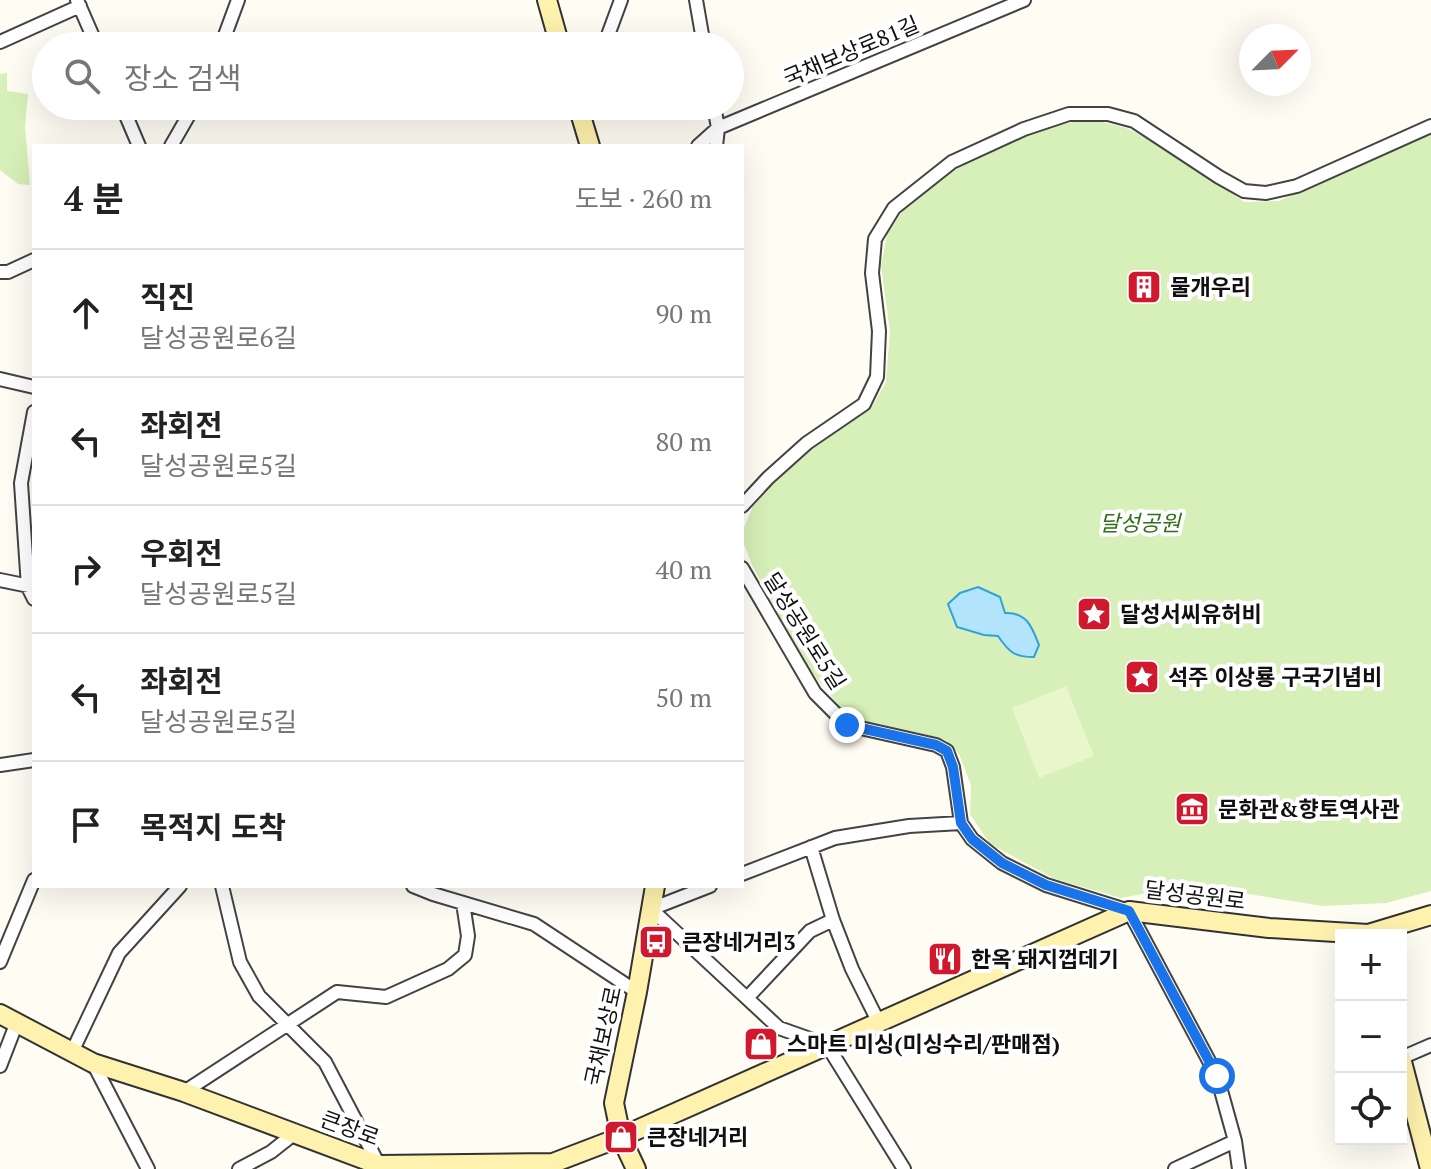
<!DOCTYPE html>
<html lang="ko">
<meta charset="utf-8">
<style>
:root{--surface:#fff;--page:#f6f6f6;--text:#222;--muted:#767676;--line:#e0e0e0}
body{margin:0;font-family:"PT Serif","Noto Sans KR",serif;background:var(--page);color:var(--text)}
.controls{position:absolute;right:24px;bottom:24px;display:grid;overflow:hidden;border-radius:0px;box-shadow:0 8px 32px #0002}
.controls button{width:72px;height:72px;display:grid;place-items:center;padding:0;border:0;border-bottom:2px solid var(--line);background:var(--surface);color:var(--text);font:40px sans-serif}
.compass{position:absolute;left:1239px;top:24px;width:72px;height:72px;border-radius:50%;background:var(--surface);box-shadow:0 8px 32px #0002;rotate:66deg}
.stop{position:absolute;width:24px;height:24px;margin:-18px;border:6px solid #1a73e8;border-radius:50%;background:#fff}
.stop.end{background:#1a73e8;border-color:#fff;box-shadow:0 2px 8px #0008}
.list{margin:0;padding:0;list-style:none}
h2{display:flex;justify-content:space-between;align-items:center;height:104px;margin:0;padding:0 32px;font-size:34px}
h2 small{font-size:26px;font-weight:400;color:var(--muted)}
.list li{display:grid;grid-template-columns:52px 1fr auto;gap:24px;align-items:center;box-sizing:border-box;height:128px;padding:0 32px;border-top:2px solid var(--line)}
.list b{display:block;font-size:30px;white-space:nowrap}
.list p{margin:0;font-size:26px;white-space:nowrap;color:var(--muted)}
.list em{font-size:26px;font-style:normal;color:var(--muted)}
.icon{flex:none;width:44px;height:44px;fill:none;stroke:currentColor;stroke-width:2;stroke-linecap:round;stroke-linejoin:round}
.map{position:relative;flex:none;width:1431px;height:1169px;overflow:hidden}
.search{position:absolute;background:var(--surface);box-shadow:0 8px 32px #0002;left:32px;top:32px;width:712px;height:88px;display:flex;align-items:center;gap:20px;box-sizing:border-box;padding:0 28px;border-radius:44px;color:var(--muted);font-size:30px}
.panel{position:absolute;background:var(--surface);box-shadow:0 8px 32px #0002;left:32px;top:144px;width:712px;height:744px;border-radius:0px}
.map>svg:first-child{display:block}
.green{fill:#d7efb8}
.pitch{fill:#e9f5cb}
.water{fill:#b2e5fc;stroke:#32a1db;stroke-width:2}
.lines{fill:none;stroke-linecap:round;stroke-linejoin:round}
.street-casing{stroke:#434343;stroke-width:16}
.secondary-casing{stroke:#323232;stroke-width:22}
.street{stroke:#fff;stroke-width:12}
.secondary{stroke:#fff2ae;stroke-width:18}
.route{stroke:#1a73e8;stroke-width:10}
.labels{text-anchor:middle;stroke-width:8;stroke-linejoin:round;paint-order:stroke}
.street-label{font-size:22px;fill:#101010;stroke:#fff}
.poi-label{font-size:22px;font-weight:bold;fill:#101010;stroke:#fff;text-anchor:start}
.park-label{font-size:22px;font-style:italic;fill:#307018;stroke:#fff}
</style>
<div class="map">
<svg width="1431" height="1169" viewBox="0 0 1431 1169">
<rect width="100%" height="100%" fill="#fffcf3"/>
<path class="green" d="M7,73V91L28,94L25,126L30,185L18,184L0,170V74Z
M1090,119L1126,128L1165,147L1244,202L1279,201L1380,153L1431,133V891L1386,903L1323,906L1211,888L1157,891L1121,898L1055,879L990,844L970,814L971,785L959,754L946,740L915,733L880,728L848,717L804,663L752,565L742,539V532L753,506L791,464L872,407L886,382L890,331L881,266L887,235L907,204L944,176L1009,141L1050,127Z"/>
<path class="pitch" d="M1066,686L1094,756L1039,778L1012,708Z"/>
<path class="water" d="M978,587L1000,597L1005,613C1027,612 1032,627 1039,645L1034,657C1014,657 1009,652 998,636L984,635L957,627L948,604L960,593Z"/>
<g class="lines">
<g class="street-casing">
<path id="street" d="M77,0L97,46
M696,0L704,46
M0,42L80,6
M221,46L238,0
M604,46L621,0
M122,106L139,146
M714,106L718,128L716,146
M171,146L194,106
M698,146L718,128L1024,0
M0,272H8L34,260
M0,379L34,387
M34,412L21,483L28,587L34,599
M742,506L768,478L807,443L864,404L877,377L879,331L872,273L875,239L894,208L952,162L1024,129L1069,114H1108L1134,121L1219,177L1244,191L1266,193L1297,186L1431,126
M742,568L815,693L847,725L936,745L947,751L953,767L961,823L972,839L1002,863L1046,885L1129,911L1217,1076L1235,1141L1239,1169
M0,580L34,587
M0,765L34,760
M811,847L833,920L852,969L878,1021
M742,874L835,838L909,826L961,823
M222,886L240,962L259,996L325,1062L379,1165
M413,886L433,894L534,924L637,992
M710,886L651,909L779,1028L827,1045L904,1169
M0,962L34,880
M747,998L810,931L833,920
M72,1052L119,953L180,886
M1401,1058L1431,1045
M93,1063L148,1169
M0,1066L17,1022
M184,1092L337,992L386,997L448,969L465,955L468,936L463,903
M239,1169L271,1152L295,1133
M1175,1169L1235,1141"/>
</g>
<g class="secondary-casing">
<path id="secondary" d="M547,0L560,46
M578,106L590,146
M0,1014L93,1063L184,1092L379,1165L553,1163L621,1137L1129,911L1269,928L1368,934L1431,915
M1401,1058L1430,1169
M636,1169L621,1137L614,1103L637,992L655,886"/>
</g>
<use href="#street" class="street"/>
<use href="#secondary" class="secondary"/>
</g>
<g class="lines">
<path class="route" d="M847,725L936,745L947,751L953,767L961,823L972,839L1002,863L1046,885L1129,911L1217,1076"/>
</g>
<defs>
<g id="building-square" transform="scale(1.8)"><rect x="-9" y="-9" width="18" height="18" rx="4" fill="#d0192c" stroke="#fff"/><path d="M-4-6H4V6H1V3H-1V6H-4ZM-2.5-4.3h1.7v1.8h-1.7ZM.8-4.3h1.7v1.8H.8ZM-2.5-1h1.7V.8h-1.7ZM.8-1h1.7V.8H.8Z" fill="#fff"/></g>
<g id="sight-square" transform="scale(1.8)"><rect x="-9" y="-9" width="18" height="18" rx="4" fill="#d0192c" stroke="#fff"/><path d="M0-6L1.8-2.2L6-1.7L2.9 1.2L3.7 5.4L0 3.3L-3.7 5.4L-2.9 1.2L-6-1.7L-1.8-2.2Z" fill="#fff"/></g>
<g id="museum-square" transform="scale(1.8)"><rect x="-9" y="-9" width="18" height="18" rx="4" fill="#d0192c" stroke="#fff"/><path d="M0-6L6-3V-2H-6V-3ZM-5-1h2V3h-2ZM-1-1h2V3h-2ZM3-1h2V3H3ZM-6 4H6V6H-6Z" fill="#fff"/></g>
<g id="bus-square" transform="scale(1.8)"><rect x="-9" y="-9" width="18" height="18" rx="4" fill="#d0192c" stroke="#fff"/><path d="M-5-6H5V4H4V6H2V4H-2V6H-4V4H-5ZM-3.5-4V0h7V-4ZM-3.5 1.2v1.5H-2V1.2ZM2 1.2v1.5H3.5V1.2Z" fill="#fff"/></g>
<g id="restaurant-square" transform="scale(1.8)"><rect x="-9" y="-9" width="18" height="18" rx="4" fill="#d0192c" stroke="#fff"/><path d="M-5-6h1v4h1v-4h1v4h1v-4h1v5L-1.5 .5V6h-2V.5L-5-1ZM5-6V6H3V1.5H1.5Q1.5-4 5-6Z" fill="#fff"/></g>
<g id="shop-square" transform="scale(1.8)"><rect x="-9" y="-9" width="18" height="18" rx="4" fill="#d0192c" stroke="#fff"/><path d="M-5-2.5h2.3a2.7 3.5 0 0 1 5.4 0H5L5.5 6h-11ZM-1.5-2.5h3a1.5 2.3 0 0 0-3 0Z" fill="#fff"/></g>
</defs>
<g fill-rule="evenodd">
<use href="#building-square" x="1144" y="287"/>
<use href="#sight-square" x="1094" y="614"/>
<use href="#sight-square" x="1142" y="677"/>
<use href="#museum-square" x="1192" y="809"/>
<use href="#bus-square" x="656" y="942"/>
<use href="#restaurant-square" x="945" y="959"/>
<use href="#shop-square" x="761" y="1044"/>
<use href="#shop-square" x="621" y="1137"/>
</g>
<g class="labels">
<g class="street-label">
<text transform="translate(851 51) rotate(-23)" y="8">국채보상로81길</text>
<text transform="translate(805 631) rotate(58)" y="8">달성공원로5길</text>
<text transform="translate(1195 895) rotate(7)" y="8">달성공원로</text>
<text transform="translate(603 1036) rotate(-78)" y="8">국채보상로</text>
<text transform="translate(350 1128) rotate(20)" y="8">큰장로</text>
</g>
<g class="poi-label">
<text x="1170" y="295">물개우리</text>
<text x="1120" y="622">달성서씨유허비</text>
<text x="1168" y="685">석주 이상룡 구국기념비</text>
<text x="1218" y="817">문화관&amp;향토역사관</text>
<text x="682" y="950">큰장네거리3</text>
<text x="971" y="967">한옥 돼지껍데기</text>
<text x="787" y="1052">스마트 미싱(미싱수리/판매점)</text>
<text x="647" y="1145">큰장네거리</text>
</g>
<g class="park-label">
<text x="1140" y="531">달성공원</text>
</g>
</g>
</svg>
<div class="controls">
<button>+</button>
<button>−</button>
<button><svg class="icon" aria-label="locate" viewBox="0 0 24 24"><circle cx="12" cy="12" r="6"/><path d="M12 2v4M12 18v4M2 12h4M18 12h4"/></svg></button>
</div>
<svg class="compass" viewBox="-18 -18 36 36"><path d="M0-13l5 13h-10z" fill="#e53935"/><path d="M0 13l5-13h-10z" fill="#767676"/></svg>
<div class="stop" style="left:1217px;top:1076px"></div>
<div class="stop end" style="left:847px;top:725px"></div>
<div class="search"><svg class="icon" aria-label="search" viewBox="0 0 24 24"><circle cx="10" cy="10" r="6"/><path d="M15 15l6 6"/></svg>장소 검색</div>
<section class="panel">
<h2>4 분<small>도보 · 260 m</small></h2>
<ul class="list">
<li><svg class="icon" aria-label="ahead" viewBox="0 0 24 24"><path d="M12 20V5M6 11l6-6 6 6"/></svg><div><b>직진</b><p>달성공원로6길</p></div><em>90 m</em></li>
<li><svg class="icon" aria-label="left" viewBox="0 0 24 24"><path d="M17 20v-9H6M10 6l-5 5 5 5"/></svg><div><b>좌회전</b><p>달성공원로5길</p></div><em>80 m</em></li>
<li><svg class="icon" aria-label="right" viewBox="0 0 24 24"><path d="M7 20v-9h11M14 6l5 5-5 5"/></svg><div><b>우회전</b><p>달성공원로5길</p></div><em>40 m</em></li>
<li><svg class="icon" aria-label="left" viewBox="0 0 24 24"><path d="M17 20v-9H6M10 6l-5 5 5 5"/></svg><div><b>좌회전</b><p>달성공원로5길</p></div><em>50 m</em></li>
<li><svg class="icon" aria-label="arrive" viewBox="0 0 24 24"><path d="M6 21V4h12l-3 4 3 4H6"/></svg><div><b>목적지 도착</b></div></li>
</ul>
</section>
</div>
